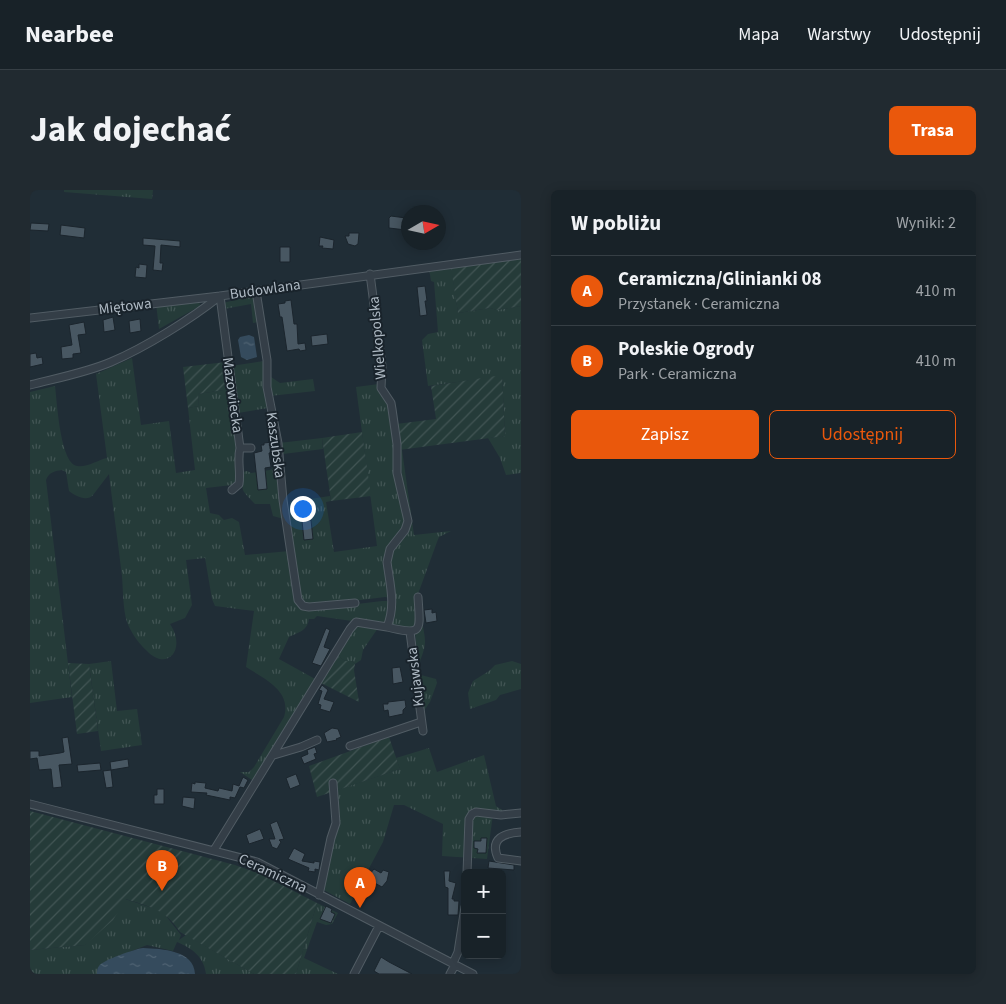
<!DOCTYPE html>
<html lang="pl">
<meta charset="utf-8">
<style>
:root{--surface:#182228;--page:#212a30;--text:#f1f3f6;--muted:#9fa4a8;--line:#363f45;--accent:#ea580c}
body{margin:0;font-family:"Source Sans 3",sans-serif;background:var(--page);color:var(--text)}
.controls{position:absolute;right:15px;bottom:15px;display:grid;overflow:hidden;border-radius:8px;box-shadow:0 2px 12px #0003}
.controls button{width:45px;height:45px;display:grid;place-items:center;padding:0;border:0;border-bottom:1px solid var(--line);background:var(--surface);color:var(--text);font:25px sans-serif}
.compass{position:absolute;left:371px;top:15px;width:45px;height:45px;border-radius:50%;background:var(--surface);box-shadow:0 2px 12px #0003;rotate:81deg}
.you{position:absolute;left:272px;top:318px;width:18px;height:18px;margin:-12px;border:4px solid #fff;border-radius:50%;background:#1a73e8;box-shadow:0 0 0 8px #1a73e833}
.badge{display:grid;place-items:center;width:32px;height:32px;border-radius:50%;background:var(--accent);color:#fff;font-size:16px;font-weight:700}
.pin{position:absolute;translate:-50% -41px;filter:drop-shadow(0 1px 2px #0008)}
.pin::after{content:'';position:absolute;top:26px;width:18px;height:15px;background:inherit;clip-path:polygon(0 0,100% 0,50% 100%)}
.list{margin:0;padding:0;list-style:none}
h2{display:flex;justify-content:space-between;align-items:center;height:65px;margin:0;padding:0 20px;font-size:21px}
h2 small{font-size:16px;font-weight:400;color:var(--muted)}
.list li{display:grid;grid-template-columns:32px 1fr auto;gap:15px;align-items:center;box-sizing:border-box;height:70px;padding:0 20px;border-top:1px solid var(--line)}
.list b{display:block;font-size:19px;white-space:nowrap}
.list p{margin:0;font-size:16px;white-space:nowrap;color:var(--muted)}
.list em{font-size:16px;font-style:normal;color:var(--muted)}
.actions{display:flex;gap:10px;padding:15px 20px}
.actions a{flex:1;padding:11px 0;border:1px solid var(--accent);border-radius:8px;text-align:center;font-size:18px;color:var(--accent)}
.actions .main{background:var(--accent);color:#fff}
.map{position:relative;flex:none;width:491px;height:784px;overflow:hidden;border-radius:8px}
header{display:flex;align-items:center;gap:30px;box-sizing:border-box;height:70px;padding:0 25px;background:var(--surface);border-bottom:1px solid var(--line)}
header strong{font-size:24px}
nav{display:flex;gap:28px;margin-inline-start:auto;font-size:18px}
.intro{display:flex;align-items:center;justify-content:space-between;box-sizing:border-box;height:120px;padding:0 30px}
h1{margin:0;font-size:35px}
.button{padding:12px 22px;border-radius:8px;background:var(--accent);color:#fff;font-size:18px;font-weight:700}
main{display:flex;gap:30px;padding:0 30px}
aside{flex:1;background:var(--surface);border-radius:8px;box-shadow:0 2px 12px #0003}
.map>svg:first-child{display:block}
.grass{fill:url(#grass-tufts)}
.garden{fill:url(#garden-furrows)}
.water{fill:url(#water-ripples)}
.building{fill:#485762;stroke:#1b252d}
.lines{fill:none;stroke-linecap:round;stroke-linejoin:round}
.minor-casing{stroke:#515c64;stroke-width:9}
.minor{stroke:#343e47;stroke-width:7}
.labels{text-anchor:middle;stroke-width:4;stroke-linejoin:round;paint-order:stroke}
.street-label{font-size:15px;fill:#aeb9c3;stroke:#19232b}
</style>
<header>
<strong>Nearbee</strong>
<nav><a>Mapa</a><a>Warstwy</a><a>Udostępnij</a></nav>
</header>
<div class="intro"><h1>Jak dojechać</h1><a class="button">Trasa</a></div>
<main>
<div class="map">
<svg width="491" height="784" viewBox="0 0 491 784">
<defs>
<pattern id="grass-tufts" width="24" height="20" patternUnits="userSpaceOnUse" patternTransform="scale(1.25)"><rect width="24" height="20" fill="#253b39"/><path d="M3 7l-1-3M5 7V3M7 7l1-3M15 17l-1-3M17 17v-4M19 17l1-3" fill="none" stroke="#425554"/></pattern>
<pattern id="garden-furrows" width="10" height="10" patternUnits="userSpaceOnUse" patternTransform="scale(1.25)"><rect width="10" height="10" fill="#253b39"/><path d="M-1 1l2-2M0 10L10 0M9 11l2-2" fill="none" stroke="#425554"/></pattern>
<pattern id="water-ripples" width="26" height="14" patternUnits="userSpaceOnUse" patternTransform="scale(1.25)"><rect width="26" height="14" fill="#354b5d"/><path d="M2 4q2-2 4 0t4 0M15 11q2-2 4 0t4 0" fill="none" stroke="#506373"/></pattern>
</defs>
<rect width="100%" height="100%" fill="#202d36"/>
<path class="grass" d="M34,0H123L122,9L34,2Z
M421,75L428,123L460,118L467,120L491,116V283L476,285L470,268L458,248L475,246L472,186L398,196L392,150L398,144L408,142L404,92L401,91L399,78Z
M221,106L224,110L229,132L223,133L221,114L194,119L193,113Z
M169,111L170,116L129,139L126,113Z
M102,168L111,235L139,231L146,283L165,280L158,218L169,216L168,204L200,199L207,256L205,263L207,290L202,295L176,298L180,323L189,325L194,330L202,328L209,332L215,365L260,361L272,418L319,415L352,411H357L361,418L355,433L322,431L287,426L284,429H279C277,441 269,442 259,447L249,469L287,490L225,592L210,582H219L224,577L254,527C262,501 235,489 216,477L224,421L185,416L182,409L175,368L156,370L162,415L155,428L140,434C157,459 137,483 116,460C109,454 100,441 97,432C93,421 93,398 92,386C88,352 83,318 79,284L63,305C57,312 45,306 39,301L36,282L32,280C25,281 19,282 16,290L42,507L0,513V202L25,196C27,211 30,273 47,276C56,278 68,270 77,268L66,184Z
M235,171L238,218L208,223L201,176Z
M241,187L250,193L283,189L285,201L240,206Z
M349,194L359,213L376,332L357,362L360,408L355,407L283,416L271,412L259,327L260,312L300,306L301,311L296,312L304,362L347,356L326,197Z
M292,248L293,259L253,264L249,253Z
M369,260H372L384,345L421,341L409,347L407,352L388,404L389,430L383,439L360,437C371,410 352,385 362,362C365,354 373,347 378,340Z
M246,262L254,329L243,326L240,314H225C210,298 212,303 213,282L217,281L221,283L240,280L242,279V268Z
M392,431C393,438 395,445 395,452C395,464 385,475 391,485L406,489L407,493L400,512L393,522L385,442L390,438Z
M330,435L348,438L333,460L331,470L325,474L322,471H315L307,465L323,440Z
M81,471L87,521L107,519L112,555L71,561L59,474Z
M482,471L491,474V499L470,505L466,510L440,519L438,503L443,491L459,481L465,475Z
M399,558L407,582L454,565L466,616L475,622L463,624L457,669L412,666L413,634L374,615H364L353,652L320,714L290,698L303,646L310,632L307,600L370,579L366,568Z
M95,709L132,721L151,745L149,750L156,745L224,784H176C174,767 162,758 147,752L143,761L117,755L84,768L67,784H0V760L55,755Z
M287,713L308,723L302,734L296,735L287,732L274,768L308,784H266Z"/>
<path class="garden" d="M491,69V116L467,120L460,118L428,123L421,78Z
M196,172L200,199L168,204L169,216L158,218L153,177Z
M472,185L475,246L369,260L366,234L406,229L401,196Z
M332,242L341,306L301,311L292,248Z
M307,465L315,471H322L325,474L324,480L329,512L289,492Z
M38,473L59,474L68,541L47,544Z
M359,547L370,579L287,607L279,576Z
M0,621L205,675L230,684L287,713L266,784H224L150,742C135,719 120,717 96,709L83,730L55,755L0,760Z"/>
<path class="water" d="M219,145L224,147L227,167L217,170L211,167L208,150L210,147Z
M113,758C132,759 164,760 165,784H67C67,781 67,778 69,776C73,770 105,759 113,758Z"/>
<path class="building" d="M361,26L376,28V40L359,38V28Z
M1,33L19,34L18,41L0,40Z
M31,35L55,38L54,48L30,45Z
M319,43H329L328,54L325,56L318,54L315,46H319Z
M290,47L304,50L303,59L292,58L293,56H289Z
M113,48L150,51V57L131,55L130,73H133L132,81L123,80L125,56L113,55Z
M250,57H260V72H250Z
M109,74L117,75L116,88L105,87L106,77L109,78Z
M395,96L397,111H395L397,125L390,126L387,97Z
M261,110L264,134H267L268,154L275,153L276,160L270,161L269,159L257,161L252,127H250L248,114L255,113V111Z
M83,127L85,140L74,142L73,130Z
M110,129L111,141L100,143L99,131Z
M54,132L56,144L48,145L51,163L43,164V168L32,169L31,157L42,155L39,135Z
M297,144L298,154L282,156L281,146Z
M6,163L7,168L12,167L13,174L0,177V164Z
M242,252L243,262L239,263L241,277L235,278L237,299L228,300L224,263L232,261L231,255H234V253Z
M281,330L283,349L274,350L272,331Z
M402,419V423L406,422L407,431L396,433L394,420Z
M296,438L300,440L294,457L300,459L291,476L282,473Z
M370,477L373,492L363,494L362,478Z
M292,495L298,500L294,509L304,512L300,522L290,519L291,515L288,514L292,501L289,500Z
M375,510L376,517L373,520V524L359,527L358,520L354,521L353,514H358V512Z
M302,538L308,539L311,547L306,549L307,550L297,552L294,543Z
M38,547L42,574L29,575L32,597L23,598L21,579L9,580L7,568L0,569V561H9V566L30,563L34,562L32,548Z
M285,557L287,563L284,564L286,569L274,574L271,567L278,564L277,560Z
M98,569L99,577L81,580L80,572Z
M70,573L71,580L48,582L47,575Z
M81,580L83,597L76,598L73,581Z
M266,584L270,595L260,599L256,588Z
M213,587L218,590L214,598L210,597L205,608L200,607V610L176,605L177,603L161,602L162,593L165,594V592L176,593L175,598L188,601L189,598L202,601L203,594L209,596Z
M127,599H134V614H124V605H127Z
M153,607L165,608L164,619L152,616Z
M247,631L254,649L249,650L251,652L247,659L242,657L239,649H245L240,634Z
M230,639L234,649L219,654L216,645Z
M451,648H457L456,663H447L448,659L444,658V651H451Z
M264,658L275,664L272,671L284,673V671L290,672L289,680L285,679V682L278,681L279,678L258,669Z
M459,671L484,675V680L458,678Z
M344,679L351,683L353,680L359,682L357,691L352,697L339,690V685Z
M414,681H420L419,691L426,693L422,709H424V711H429L428,725H418V698L415,697Z
M296,716L302,719L301,722L305,724L301,733L290,729Z
M351,767L359,772L382,784H349L344,781Z"/>
<g class="lines">
<g class="minor-casing">
<path id="minor" d="M226,101L237,170V197L248,253L253,310L268,410L273,416L279,417L325,413
M190,106L210,258C207,270 211,282 209,294L202,300
M0,128L190,106L491,65
M0,195C27,188 55,183 81,172C116,157 161,129 190,106
M210,258H221
M357,437C394,446 390,441 388,407
M380,442L393,541
M320,556L391,532
M244,565L271,557L287,550
M0,614L227,672L443,784
M491,642C475,643 459,648 468,668L491,671
M184,660L320,439L326,432L357,437C366,415 360,395 357,372L360,359L375,340L378,331L367,283V254L362,219L361,213L351,198L352,176L340,84
M437,683L439,629L442,624L446,622L471,625L491,623
M289,705L301,648L306,633L303,593
M423,773L428,762L435,717
M324,784L349,736
M420,784L425,775"/>
</g>
<use href="#minor" class="minor"/>
</g>
<g class="labels">
<g class="street-label">
<text transform="translate(235 99) rotate(-8)" y="5">Budowlana</text>
<text transform="translate(95 116) rotate(-7)" y="5">Miętowa</text>
<text transform="translate(347 148) rotate(-95)" y="5">Wielkopolska</text>
<text transform="translate(203 205) rotate(82)" y="5">Mazowiecka</text>
<text transform="translate(246 255) rotate(82)" y="5">Kaszubska</text>
<text transform="translate(385 487) rotate(-97)" y="5">Kujawska</text>
<text transform="translate(243 683) rotate(25)" y="5">Ceramiczna</text>
</g>
</g>
</svg>
<div class="controls">
<button>+</button>
<button>−</button>
</div>
<svg class="compass" viewBox="-18 -18 36 36"><path d="M0-13l5 13h-10z" fill="#e53935"/><path d="M0 13l5-13h-10z" fill="#9fa4a8"/></svg>
<div class="you"></div>
<div class="pin badge" style="left:330px;top:718px">A</div>
<div class="pin badge" style="left:132px;top:701px">B</div>
</div>
<aside>
<h2>W pobliżu<small>Wyniki: 2</small></h2>
<ul class="list">
<li><span class="badge">A</span><div><b>Ceramiczna/Glinianki 08</b><p>Przystanek · Ceramiczna</p></div><em>410 m</em></li>
<li><span class="badge">B</span><div><b>Poleskie Ogrody</b><p>Park · Ceramiczna</p></div><em>410 m</em></li>
</ul>
<div class="actions"><a class="main">Zapisz</a><a>Udostępnij</a></div>
</aside>
</main>
